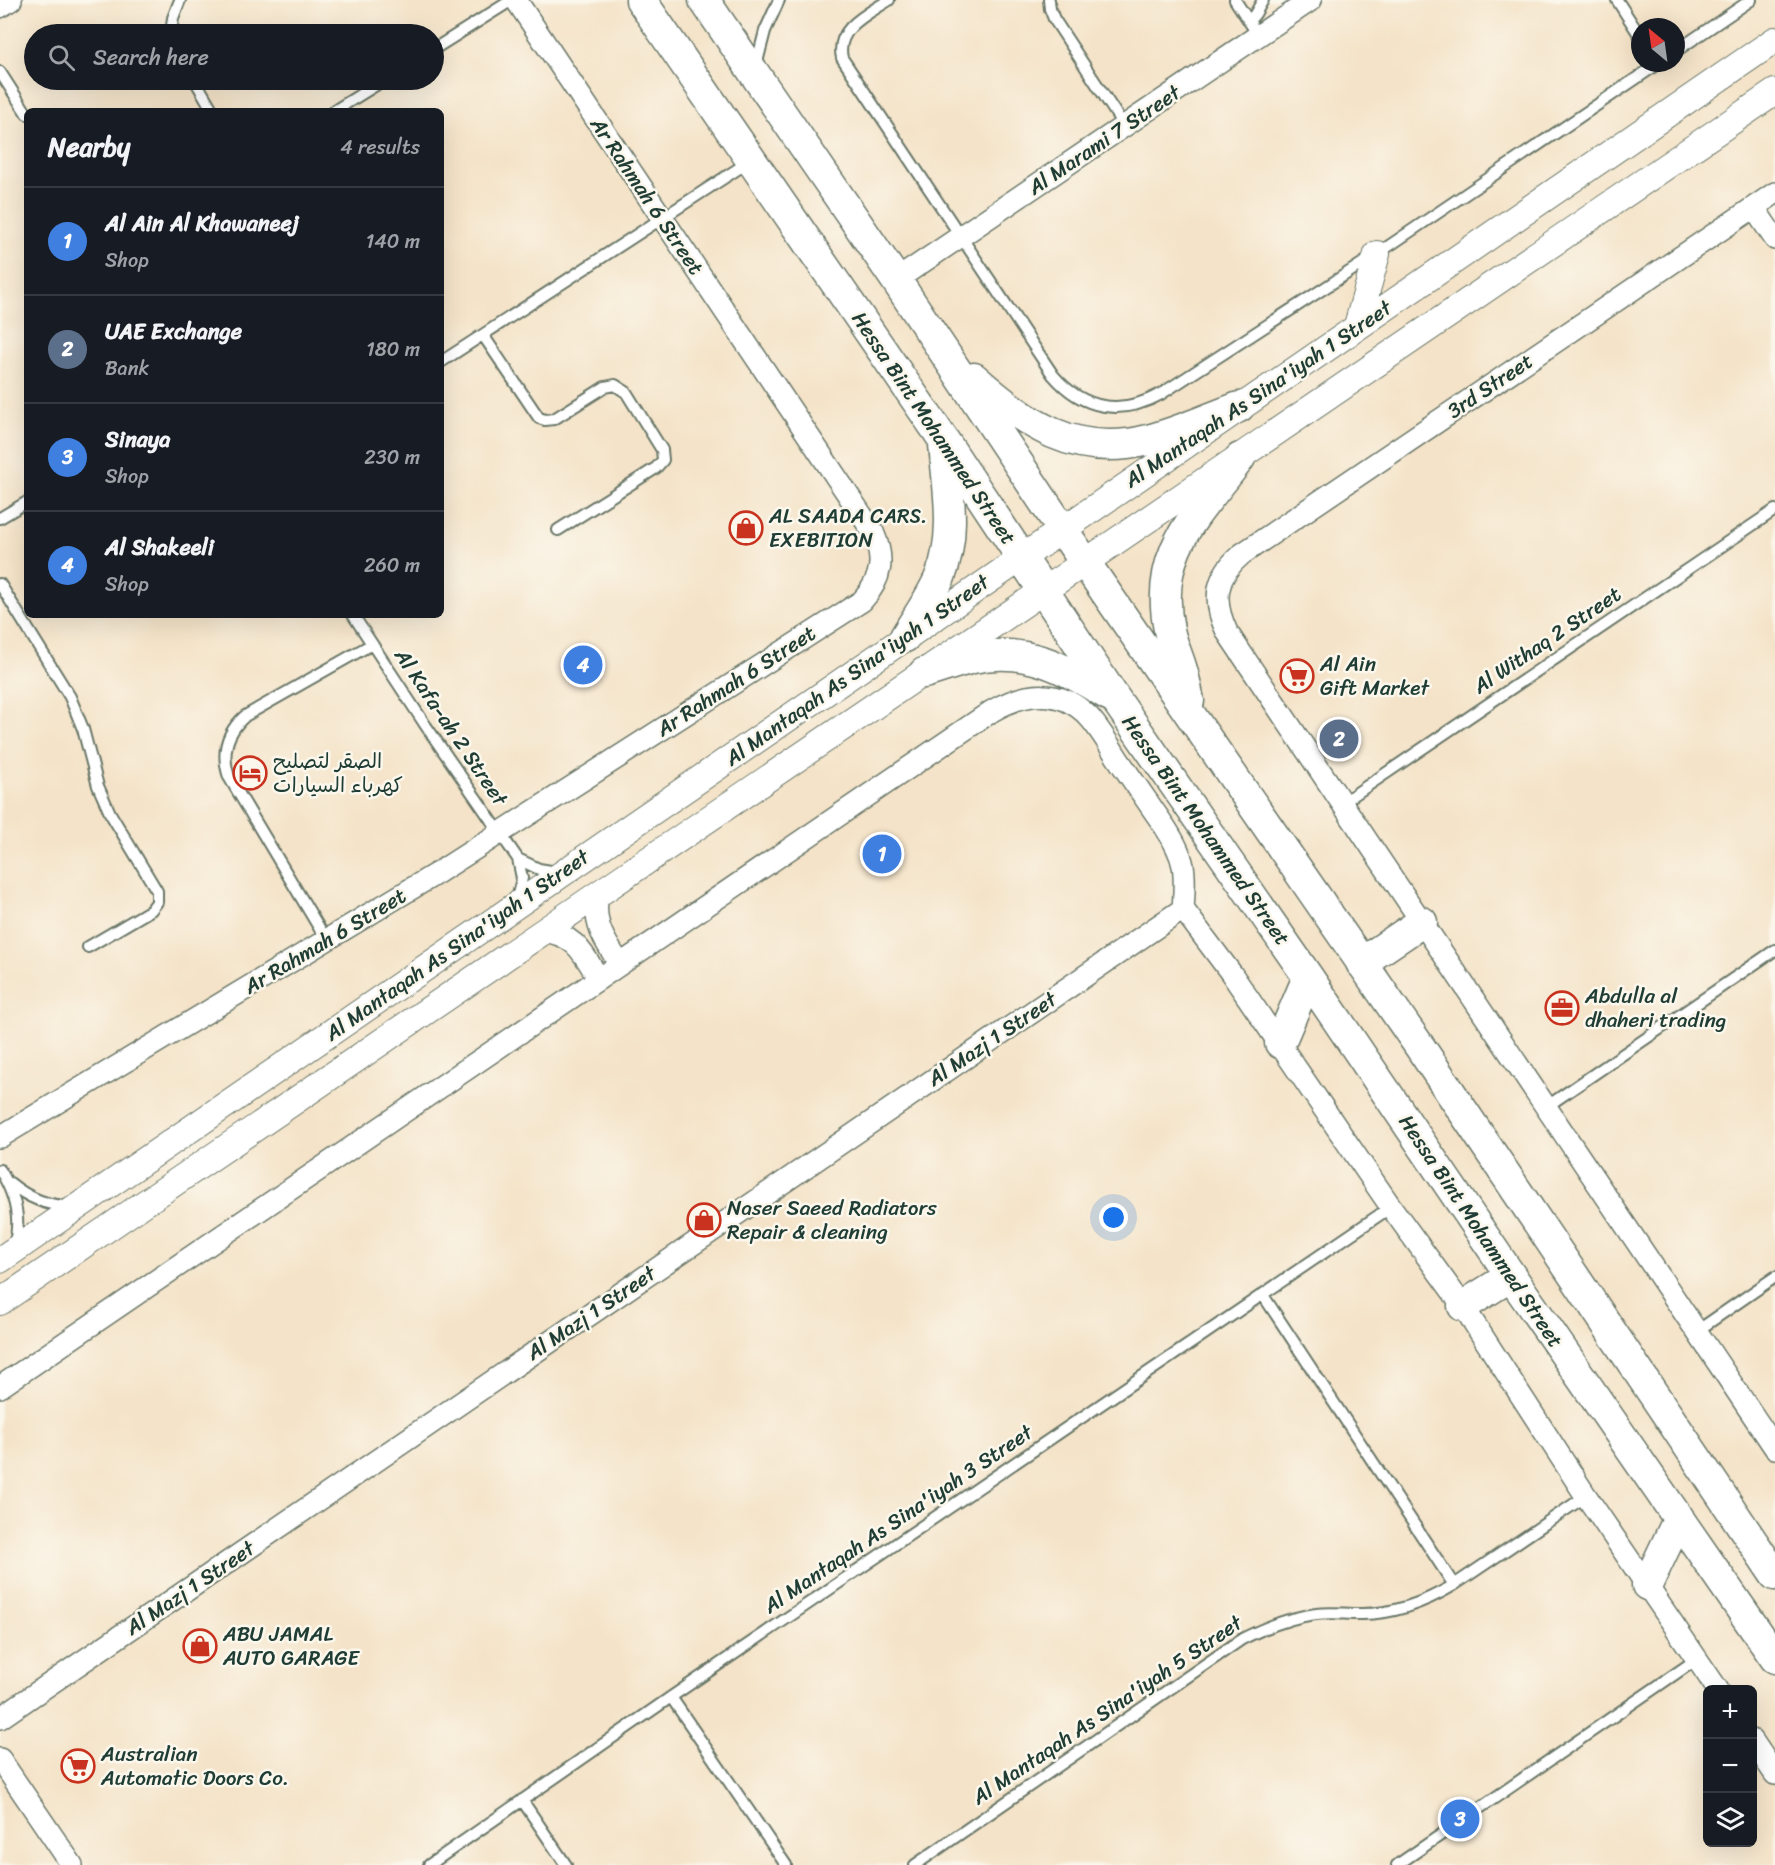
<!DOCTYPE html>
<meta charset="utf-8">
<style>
:root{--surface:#171b24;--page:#20242c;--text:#f1f3f6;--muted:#9ea1a6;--line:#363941;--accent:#c8321e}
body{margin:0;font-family:Sriracha,"Playpen Sans Arabic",sans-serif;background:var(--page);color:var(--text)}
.controls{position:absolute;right:18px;bottom:18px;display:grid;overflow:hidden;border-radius:9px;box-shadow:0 6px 24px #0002}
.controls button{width:54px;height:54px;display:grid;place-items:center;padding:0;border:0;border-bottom:2px solid var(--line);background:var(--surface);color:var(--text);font:30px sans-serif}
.compass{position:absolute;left:1631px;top:18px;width:54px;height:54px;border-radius:50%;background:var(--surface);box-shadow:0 6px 24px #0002;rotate:331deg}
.you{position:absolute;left:1114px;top:1218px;width:21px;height:21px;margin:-15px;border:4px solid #fff;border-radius:50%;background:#1a73e8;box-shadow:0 0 0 9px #1a73e833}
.badge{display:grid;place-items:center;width:39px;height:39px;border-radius:50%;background:var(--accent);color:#fff;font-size:20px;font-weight:700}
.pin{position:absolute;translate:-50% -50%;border:3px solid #fff;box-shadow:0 2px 6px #0006}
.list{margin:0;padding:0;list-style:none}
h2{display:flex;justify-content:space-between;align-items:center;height:78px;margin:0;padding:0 24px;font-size:26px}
h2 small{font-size:20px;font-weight:400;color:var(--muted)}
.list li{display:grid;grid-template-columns:39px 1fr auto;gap:18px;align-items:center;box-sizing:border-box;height:108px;padding:0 24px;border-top:2px solid var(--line)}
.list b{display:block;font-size:22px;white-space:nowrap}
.list p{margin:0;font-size:20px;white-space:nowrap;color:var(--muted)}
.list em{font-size:20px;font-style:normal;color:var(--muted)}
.icon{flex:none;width:33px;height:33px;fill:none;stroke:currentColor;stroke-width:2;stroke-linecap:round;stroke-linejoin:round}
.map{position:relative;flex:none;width:1775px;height:1865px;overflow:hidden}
.search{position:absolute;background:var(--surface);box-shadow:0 6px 24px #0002;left:24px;top:24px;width:420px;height:66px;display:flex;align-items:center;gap:15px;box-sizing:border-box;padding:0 21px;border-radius:33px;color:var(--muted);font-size:22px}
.panel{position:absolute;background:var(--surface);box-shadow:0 6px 24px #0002;left:24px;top:108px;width:420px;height:510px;border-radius:9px}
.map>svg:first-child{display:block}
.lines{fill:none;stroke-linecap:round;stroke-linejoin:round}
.service-casing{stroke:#6a7768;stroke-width:14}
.minor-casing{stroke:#6a7768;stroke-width:24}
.tertiary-casing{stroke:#6a7768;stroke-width:28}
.secondary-casing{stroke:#6a7768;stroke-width:33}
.service{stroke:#fff;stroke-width:10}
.minor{stroke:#fff;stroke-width:21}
.tertiary{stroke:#fff;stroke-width:26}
.secondary{stroke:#fff;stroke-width:30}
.labels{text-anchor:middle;stroke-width:5;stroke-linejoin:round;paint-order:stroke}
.street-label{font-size:21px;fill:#1f3d34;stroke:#fbf7ec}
.poi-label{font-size:21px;fill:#1f3d34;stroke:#fbf7ec;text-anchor:start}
</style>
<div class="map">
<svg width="1775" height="1865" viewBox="0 0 1775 1865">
<rect width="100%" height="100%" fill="#fbf7ec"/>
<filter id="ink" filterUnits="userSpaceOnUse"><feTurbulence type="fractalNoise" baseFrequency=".0167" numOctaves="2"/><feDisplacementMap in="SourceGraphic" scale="12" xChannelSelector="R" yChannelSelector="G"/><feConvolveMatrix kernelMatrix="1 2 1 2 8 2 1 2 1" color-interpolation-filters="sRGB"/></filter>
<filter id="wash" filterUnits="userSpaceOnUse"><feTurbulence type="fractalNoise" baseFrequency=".008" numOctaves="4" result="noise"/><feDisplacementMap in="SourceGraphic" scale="24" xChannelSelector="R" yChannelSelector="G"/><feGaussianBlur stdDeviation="1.35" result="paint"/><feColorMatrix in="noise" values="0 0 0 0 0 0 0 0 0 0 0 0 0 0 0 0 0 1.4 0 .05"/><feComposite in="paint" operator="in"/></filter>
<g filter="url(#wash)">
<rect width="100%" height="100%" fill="#f4e3c8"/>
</g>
<g filter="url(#ink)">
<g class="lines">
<g class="service-casing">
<path id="service" d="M889,0C868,14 835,28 842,58L1053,375C1083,410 1121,416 1161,394L1377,254L1659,63
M1049,0L1050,9L1054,19L1124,126
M1235,0L1258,35
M1617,0L1640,36
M1249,21L1255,14L1263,0
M171,34L173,18L180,0
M434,49L512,0
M1676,51L1751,0
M756,66L765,31L779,0
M0,72L27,114
M195,80L213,111
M334,111L384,80
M483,335L539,418L545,420L554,419L605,387L615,385L626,392L662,450L663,460L656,468L558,530
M441,362L750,161
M0,518L27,502
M0,584L70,697L83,729L98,786L110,813L157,891V902L151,910L88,947
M353,615L426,726L518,859L522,878L517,899
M1342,803L1775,510
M518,859L539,869L557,872
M327,941L229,777C221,753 226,733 245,716L372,644
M1546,1107L1775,950
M0,1170C15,1194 22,1219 14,1246
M10,1183C27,1197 47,1206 69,1206
M1263,1295L1454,1585
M1697,1331L1775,1277
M671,1697L786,1865
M522,1800L566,1865
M429,1865L671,1697L1391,1207
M915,1865L1242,1639C1266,1627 1290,1617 1316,1614C1330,1612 1344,1614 1358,1614C1393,1615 1424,1603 1454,1585L1586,1496
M1397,1865L1697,1659"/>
</g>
<g class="minor-casing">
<path id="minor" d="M0,7L11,0
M1775,193L1242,554C1215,576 1212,601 1227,632L1775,1448
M1754,208L1775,239
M896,280L1311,0
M598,894C592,923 605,942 620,964
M543,931C576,935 583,953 599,979
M0,1137L439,872L862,601C882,579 885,559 873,532L516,0
M0,1387L992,711C1024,692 1061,687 1089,717C1100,729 1109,745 1118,759C1134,782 1150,805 1165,827C1186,859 1186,871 1183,909L1231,973L1391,1207L1463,1306L1586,1496L1718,1690
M0,1718L1183,909
M1752,1740L1775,1774
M0,1759L72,1865"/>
</g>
<g class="tertiary-casing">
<path id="tertiary" d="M1357,326L1377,254
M0,1260L1775,40
M0,1302C591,898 1184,497 1775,92"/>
</g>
<g class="secondary-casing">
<path id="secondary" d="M641,0L943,439L1116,700L1308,977L1511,1276L1775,1658
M704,0L896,280L1062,529L1420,1047L1775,1575
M974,378C1025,423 1075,459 1148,440C1179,432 1209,418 1239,407
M905,637C917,617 931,598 940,577C957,535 948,489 944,445
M924,673C941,668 957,662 973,658C1025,646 1066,668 1108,695
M1189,701C1187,691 1185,680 1182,670C1178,656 1172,644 1169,630C1153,550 1197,516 1240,458
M1361,963L1422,922
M1280,1043L1308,977
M1463,1306L1511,1276
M1647,1585L1679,1518"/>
</g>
<use href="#service" class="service"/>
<use href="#minor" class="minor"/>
<use href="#tertiary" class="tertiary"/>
<use href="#secondary" class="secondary"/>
</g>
</g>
<defs>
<g id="shop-ring" transform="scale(1.725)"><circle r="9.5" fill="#fbf7ec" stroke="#c8321e" stroke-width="1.5"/><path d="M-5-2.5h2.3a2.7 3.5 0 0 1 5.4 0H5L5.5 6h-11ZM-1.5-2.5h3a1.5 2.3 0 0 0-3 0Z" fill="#c8321e"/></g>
<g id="supermarket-ring" transform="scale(1.725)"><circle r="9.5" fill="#fbf7ec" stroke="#c8321e" stroke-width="1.5"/><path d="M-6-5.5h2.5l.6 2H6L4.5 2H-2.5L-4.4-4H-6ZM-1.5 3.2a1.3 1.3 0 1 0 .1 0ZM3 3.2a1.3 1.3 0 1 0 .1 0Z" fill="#c8321e"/></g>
<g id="hotel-ring" transform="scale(1.725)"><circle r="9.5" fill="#fbf7ec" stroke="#c8321e" stroke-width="1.5"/><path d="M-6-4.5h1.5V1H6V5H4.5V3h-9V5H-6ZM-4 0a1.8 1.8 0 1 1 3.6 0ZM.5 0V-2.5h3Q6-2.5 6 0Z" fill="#c8321e"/></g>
<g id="office-ring" transform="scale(1.725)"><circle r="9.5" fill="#fbf7ec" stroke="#c8321e" stroke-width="1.5"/><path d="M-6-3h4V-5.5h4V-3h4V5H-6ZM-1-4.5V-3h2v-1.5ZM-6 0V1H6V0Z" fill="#c8321e"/></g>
</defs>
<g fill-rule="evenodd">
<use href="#shop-ring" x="746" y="528"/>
<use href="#supermarket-ring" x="1297" y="676"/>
<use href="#hotel-ring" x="250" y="773"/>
<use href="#office-ring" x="1562" y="1008"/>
<use href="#shop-ring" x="704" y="1220"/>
<use href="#shop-ring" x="200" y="1646"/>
<use href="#supermarket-ring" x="78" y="1766"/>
</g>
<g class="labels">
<g class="street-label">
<text transform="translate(1104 140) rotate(-34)" y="7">Al Marami 7 Street</text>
<text transform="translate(647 196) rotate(56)" y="7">Ar Rahmah 6 Street</text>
<text transform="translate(1490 386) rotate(-34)" y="7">3rd Street</text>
<text transform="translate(1258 394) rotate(-34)" y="7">Al Mantaqah As Sina'iyah 1 Street</text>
<text transform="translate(934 428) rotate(56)" y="7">Hessa Bint Mohammed Street</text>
<text transform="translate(1547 640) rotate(-34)" y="7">Al Withaq 2 Street</text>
<text transform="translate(857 670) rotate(-35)" y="7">Al Mantaqah As Sina'iyah 1 Street</text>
<text transform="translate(736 681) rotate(-33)" y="7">Ar Rahmah 6 Street</text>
<text transform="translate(451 727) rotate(56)" y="7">Al Kafa-ah 2 Street</text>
<text transform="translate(1206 830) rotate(55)" y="7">Hessa Bint Mohammed Street</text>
<text transform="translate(325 941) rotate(-31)" y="7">Ar Rahmah 6 Street</text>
<text transform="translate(457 945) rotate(-35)" y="7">Al Mantaqah As Sina'iyah 1 Street</text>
<text transform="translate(992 1039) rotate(-34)" y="7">Al Mazj 1 Street</text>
<text transform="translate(1481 1231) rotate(56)" y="7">Hessa Bint Mohammed Street</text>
<text transform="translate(591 1313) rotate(-34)" y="7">Al Mazj 1 Street</text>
<text transform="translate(898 1519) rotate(-34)" y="7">Al Mantaqah As Sina'iyah 3 Street</text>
<text transform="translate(190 1588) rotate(-34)" y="7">Al Mazj 1 Street</text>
<text transform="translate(1107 1710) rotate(-34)" y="7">Al Mantaqah As Sina'iyah 5 Street</text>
</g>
<g class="poi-label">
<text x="769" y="523">AL SAADA CARS.<tspan x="769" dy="24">EXEBITION</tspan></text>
<text x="1320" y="671">Al Ain<tspan x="1320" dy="24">Gift Market</tspan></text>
<text x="273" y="768">الصقر لتصليح<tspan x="273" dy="24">كهرباء السيارات</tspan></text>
<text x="1585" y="1003">Abdulla al<tspan x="1585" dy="24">dhaheri trading</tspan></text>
<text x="727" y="1215">Naser Saeed Radiators<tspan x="727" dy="24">Repair &amp; cleaning</tspan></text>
<text x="223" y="1641">ABU JAMAL<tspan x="223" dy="24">AUTO GARAGE</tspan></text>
<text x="101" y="1761">Australian<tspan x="101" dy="24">Automatic Doors Co.</tspan></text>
</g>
</g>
</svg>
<div class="controls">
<button>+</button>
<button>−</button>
<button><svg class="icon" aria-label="layers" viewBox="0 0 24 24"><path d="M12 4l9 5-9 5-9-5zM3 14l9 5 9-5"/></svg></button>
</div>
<svg class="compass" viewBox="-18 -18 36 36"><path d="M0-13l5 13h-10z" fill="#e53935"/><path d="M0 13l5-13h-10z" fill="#9ea1a6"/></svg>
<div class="you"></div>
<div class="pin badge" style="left:882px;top:854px;background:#3f7fe0">1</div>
<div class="pin badge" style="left:1339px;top:739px;background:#5c6f8a">2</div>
<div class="pin badge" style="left:1460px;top:1819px;background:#3f7fe0">3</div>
<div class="pin badge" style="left:583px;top:665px;background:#3f7fe0">4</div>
<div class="search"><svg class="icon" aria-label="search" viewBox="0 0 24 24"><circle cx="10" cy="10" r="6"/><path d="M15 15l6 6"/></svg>Search here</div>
<section class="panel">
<h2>Nearby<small>4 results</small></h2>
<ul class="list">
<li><span class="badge" style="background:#3f7fe0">1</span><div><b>Al Ain Al Khawaneej</b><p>Shop</p></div><em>140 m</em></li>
<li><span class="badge" style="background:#5c6f8a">2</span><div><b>UAE Exchange</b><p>Bank</p></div><em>180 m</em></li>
<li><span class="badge" style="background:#3f7fe0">3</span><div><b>Sinaya</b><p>Shop</p></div><em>230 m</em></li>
<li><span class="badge" style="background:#3f7fe0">4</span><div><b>Al Shakeeli</b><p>Shop</p></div><em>260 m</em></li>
</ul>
</section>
</div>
